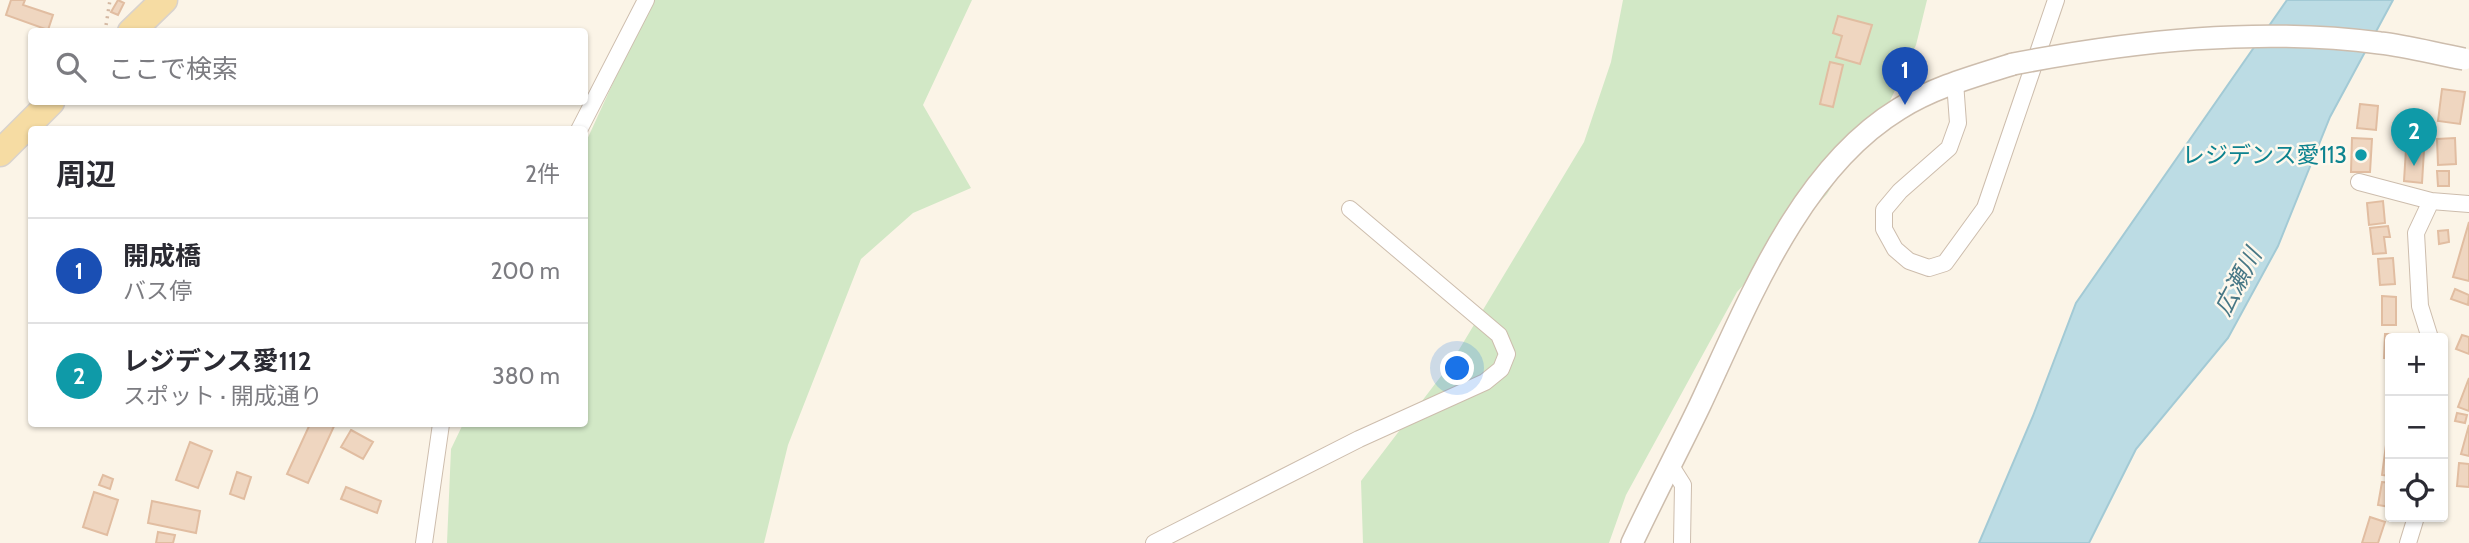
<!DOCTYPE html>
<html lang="ja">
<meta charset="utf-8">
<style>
:root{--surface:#fff;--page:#f7f7f7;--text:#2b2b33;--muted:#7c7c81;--line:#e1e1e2;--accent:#7c4f41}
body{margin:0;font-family:Cabin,"Noto Sans JP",sans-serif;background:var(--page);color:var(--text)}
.controls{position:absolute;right:21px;bottom:21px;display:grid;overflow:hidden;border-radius:7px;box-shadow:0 2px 5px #0004}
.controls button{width:63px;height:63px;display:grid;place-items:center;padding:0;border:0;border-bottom:2px solid var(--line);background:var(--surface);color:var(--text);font:35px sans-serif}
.you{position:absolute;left:1458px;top:369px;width:24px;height:24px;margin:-18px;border:5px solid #fff;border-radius:50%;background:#1a73e8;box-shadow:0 0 0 10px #1a73e833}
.badge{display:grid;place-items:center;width:46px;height:46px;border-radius:50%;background:var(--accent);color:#fff;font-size:23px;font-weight:700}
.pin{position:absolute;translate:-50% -58px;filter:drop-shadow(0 2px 4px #0008)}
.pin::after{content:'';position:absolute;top:37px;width:24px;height:21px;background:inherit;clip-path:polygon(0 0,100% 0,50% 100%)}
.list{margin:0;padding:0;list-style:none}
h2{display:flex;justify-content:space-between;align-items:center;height:91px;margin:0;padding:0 28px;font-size:30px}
h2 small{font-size:23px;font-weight:400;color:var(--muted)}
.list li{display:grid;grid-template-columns:46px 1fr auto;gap:21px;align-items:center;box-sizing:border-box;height:105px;padding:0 28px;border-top:2px solid var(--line)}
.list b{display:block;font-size:26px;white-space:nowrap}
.list p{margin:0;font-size:23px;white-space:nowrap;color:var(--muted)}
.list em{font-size:23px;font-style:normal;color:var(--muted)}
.icon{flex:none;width:38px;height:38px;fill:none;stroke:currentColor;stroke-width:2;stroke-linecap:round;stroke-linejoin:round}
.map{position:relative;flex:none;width:2469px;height:543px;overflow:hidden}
.search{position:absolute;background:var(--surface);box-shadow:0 2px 5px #0004;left:28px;top:28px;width:560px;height:77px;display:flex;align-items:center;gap:18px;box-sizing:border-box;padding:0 24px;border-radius:7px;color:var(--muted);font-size:26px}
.panel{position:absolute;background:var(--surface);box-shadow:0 2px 5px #0004;left:28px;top:126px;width:560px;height:301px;border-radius:7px}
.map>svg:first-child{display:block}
.green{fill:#d2e8c6}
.water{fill:#bcdce4;stroke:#a3cad5;stroke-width:2}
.building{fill:#efd6c0;stroke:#e1bda1;stroke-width:2}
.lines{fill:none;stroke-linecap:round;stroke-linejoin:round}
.minor-casing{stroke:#cdbdad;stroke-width:18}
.tertiary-casing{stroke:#cdbdad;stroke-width:24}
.primary-casing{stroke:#d8d2cd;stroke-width:29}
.path{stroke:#d4b9a3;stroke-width:3.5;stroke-dasharray:2 5;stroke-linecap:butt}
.minor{stroke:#fff;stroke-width:16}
.tertiary{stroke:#fff;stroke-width:21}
.primary{stroke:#f6dca3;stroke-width:26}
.tertiary-bridge-casing{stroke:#cdbdad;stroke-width:24;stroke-linecap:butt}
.tertiary-bridge{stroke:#fff;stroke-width:21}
.culture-dot{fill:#0f9aa8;stroke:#fef8ed;stroke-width:2.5}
.labels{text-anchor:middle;stroke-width:5;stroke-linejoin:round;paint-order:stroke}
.culture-label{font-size:23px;fill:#0d838f;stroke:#fef8ed;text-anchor:end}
.water-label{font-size:24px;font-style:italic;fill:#477785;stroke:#fef8ed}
</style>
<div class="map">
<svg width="2469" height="543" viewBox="0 0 2469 543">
<rect width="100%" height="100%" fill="#fbf4e7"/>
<path class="green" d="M651,0H972L923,105L971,188L913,213L861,259L788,445L764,543H447L451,449L463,424H584L585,144Z
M1623,0H1927L1916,45L1883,116L1863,136L1827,194L1737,292L1626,495L1609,543H1363L1361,481L1451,363L1584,142L1611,62Z"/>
<path class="water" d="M2287,0H2393L2330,117L2278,246L2228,338L2136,449L2089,543H1979L2033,416L2076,303Z"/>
<path class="building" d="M11,0H25L23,5L53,15L48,30L6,15Z
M118,0L124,3L118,15L111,12Z
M1838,16L1872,25L1860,64L1836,57L1842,36L1833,33Z
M1830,62L1843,65L1833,107L1820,104Z
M2442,89L2465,92L2460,124L2438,121Z
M2360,104L2378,106L2376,130L2357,128Z
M2403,115H2421L2420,146H2403Z
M2352,138L2372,139L2370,172H2351Z
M2455,138L2456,164L2438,165L2437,139Z
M2406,149L2424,150L2422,183L2404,181Z
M2437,171H2449V186H2438Z
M2383,201L2385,223L2369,225L2367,203Z
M2469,222V281L2453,277Z
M2388,226L2390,237H2384L2386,253L2373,254L2370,228Z
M2448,230L2449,242L2439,244L2438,231Z
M2393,258L2395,284L2380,285L2378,259Z
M2455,289L2469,295L2468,305L2451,299Z
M2382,296L2396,297V325H2382Z
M2385,334H2400V338H2390V358H2384Z
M2462,335L2469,337V354L2456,349Z
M2469,378V411L2458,407Z
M2457,413L2467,415L2465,423L2455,421Z
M310,424H335L308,483L287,474Z
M2469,425V456L2461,454Z
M351,430L373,442L363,459L341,447Z
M190,442L212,451L198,488L176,480Z
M2386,445L2390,446V476L2382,475Z
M2459,463L2469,464V487L2457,486Z
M237,472L251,477L244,499L230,494Z
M103,475L113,479L110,489L99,485Z
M2382,482L2390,483V507L2378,505Z
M346,487L381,501L377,513L341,499Z
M94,492L118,500L107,535L83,527Z
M152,501L200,511L196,533L148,523Z
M2370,517L2385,522L2378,543H2362Z
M158,532L175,535L173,543H156Z"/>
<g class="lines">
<g class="minor-casing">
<path id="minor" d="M1955,82L1958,123L1949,148L1900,191L1884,210V229L1895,249L1909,261L1929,268L1945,263L1985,208L2056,0
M579,130L646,0
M2359,182L2431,201L2469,204
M2430,338L2420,306L2416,233L2431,201
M1671,466L1683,485L1682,543
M424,543L441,424
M1154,543L1359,439L1485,382L1501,369L1507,354L1499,335L1350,209
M2408,543L2416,517"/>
</g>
<g class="tertiary-casing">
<path id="tertiary" d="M1632,543C1654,496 1678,451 1700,405C1748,303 1799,170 1899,109C1934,87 1975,76 2013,64"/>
</g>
<g class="primary-casing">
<path id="primary" d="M131,32L164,0
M0,153L51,102"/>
</g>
<path class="path" d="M105,32L110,0"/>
<use href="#minor" class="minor"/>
<use href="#tertiary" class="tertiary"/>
<use href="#primary" class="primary"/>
<g class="tertiary-bridge-casing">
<path id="tertiary-bridge" d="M2013,64C2133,41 2258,27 2380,43C2408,46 2436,54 2464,59"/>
</g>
<use href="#tertiary-bridge" class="tertiary-bridge"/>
</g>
<circle class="culture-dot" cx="2361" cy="155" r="7"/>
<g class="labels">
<g class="culture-label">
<text x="2347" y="163">レジデンス愛113</text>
</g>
<g class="water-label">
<text transform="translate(2238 282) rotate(-62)" y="8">広瀬川</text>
</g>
</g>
</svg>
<div class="controls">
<button>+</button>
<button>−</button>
<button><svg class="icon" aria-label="locate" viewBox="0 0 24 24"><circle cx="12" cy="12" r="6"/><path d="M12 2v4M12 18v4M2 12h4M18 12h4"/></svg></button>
</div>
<div class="you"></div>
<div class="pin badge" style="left:1905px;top:105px;background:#1a4fb4">1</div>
<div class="pin badge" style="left:2414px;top:166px;background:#0f9aa8">2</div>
<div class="search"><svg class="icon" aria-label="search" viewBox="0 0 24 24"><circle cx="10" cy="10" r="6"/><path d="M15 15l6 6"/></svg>ここで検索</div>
<section class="panel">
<h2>周辺<small>2件</small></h2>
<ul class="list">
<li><span class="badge" style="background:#1a4fb4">1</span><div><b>開成橋</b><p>バス停</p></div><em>200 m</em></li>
<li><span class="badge" style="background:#0f9aa8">2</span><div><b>レジデンス愛112</b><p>スポット · 開成通り</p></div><em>380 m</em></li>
</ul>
</section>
</div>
